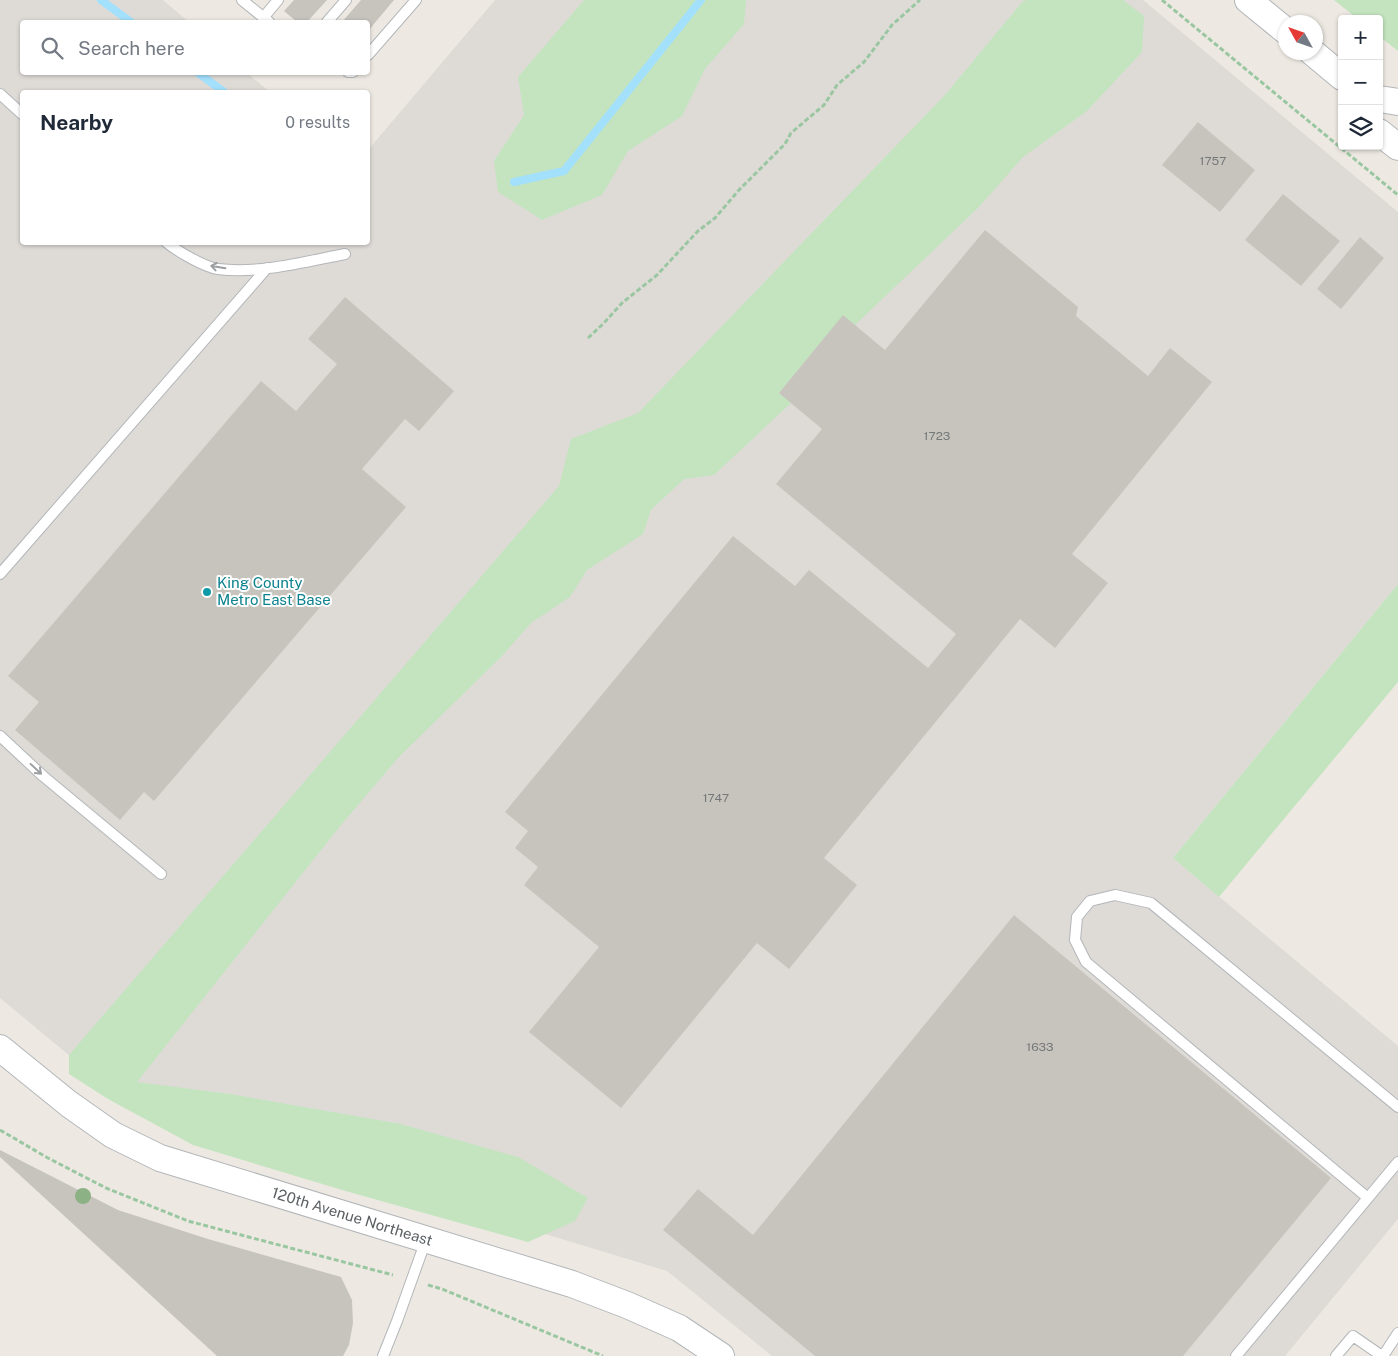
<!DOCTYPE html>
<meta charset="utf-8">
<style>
:root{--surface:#fff;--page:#f6f6f7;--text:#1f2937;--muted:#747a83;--line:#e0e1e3}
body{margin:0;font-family:"Public Sans",sans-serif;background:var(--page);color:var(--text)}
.controls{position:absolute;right:15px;top:15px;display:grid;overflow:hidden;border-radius:5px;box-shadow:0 1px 4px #0004}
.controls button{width:45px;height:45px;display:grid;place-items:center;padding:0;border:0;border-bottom:1px solid var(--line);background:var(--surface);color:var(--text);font:25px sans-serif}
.compass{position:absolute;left:1278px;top:15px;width:45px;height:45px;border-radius:50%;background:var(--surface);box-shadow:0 1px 4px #0004;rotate:310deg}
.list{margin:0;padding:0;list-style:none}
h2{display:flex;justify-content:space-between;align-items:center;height:65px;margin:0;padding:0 20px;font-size:21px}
h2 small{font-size:16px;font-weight:400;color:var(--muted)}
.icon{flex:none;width:28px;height:28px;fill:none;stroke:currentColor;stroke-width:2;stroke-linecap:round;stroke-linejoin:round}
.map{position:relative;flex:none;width:1398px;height:1356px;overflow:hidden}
.search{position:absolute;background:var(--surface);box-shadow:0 1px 4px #0004;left:20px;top:20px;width:350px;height:55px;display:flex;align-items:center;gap:12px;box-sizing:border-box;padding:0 18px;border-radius:5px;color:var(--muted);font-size:19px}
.panel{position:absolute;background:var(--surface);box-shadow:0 1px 4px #0004;left:20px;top:90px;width:350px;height:155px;border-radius:5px}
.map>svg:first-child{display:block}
.industrial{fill:#dedbd7}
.green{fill:#c3e4bf}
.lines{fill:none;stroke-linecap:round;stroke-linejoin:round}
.stream{stroke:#a3e0fc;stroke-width:8}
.building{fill:#c7c4be}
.service-casing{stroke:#b3b6b9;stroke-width:12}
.tertiary-casing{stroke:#b3b6b9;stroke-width:28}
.path{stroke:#9ac7a1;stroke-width:3;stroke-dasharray:5 2.5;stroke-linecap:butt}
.service{stroke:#fff;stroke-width:10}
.tertiary{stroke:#fff;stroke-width:26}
.tree{fill:#8cb184}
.oneway{stroke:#9c9fa1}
.culture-dot{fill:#0f9aa8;stroke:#fff;stroke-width:2}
.labels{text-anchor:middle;stroke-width:4;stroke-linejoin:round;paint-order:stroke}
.number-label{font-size:12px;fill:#757879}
.culture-label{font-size:15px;fill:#0d838f;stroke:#fff;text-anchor:start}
.street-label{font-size:15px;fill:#5a5f62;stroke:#fff}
</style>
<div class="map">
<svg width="1398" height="1356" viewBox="0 0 1398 1356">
<rect width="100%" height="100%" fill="#ede9e2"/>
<path class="industrial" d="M0,0H163L189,22H22V72L247,73L270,92H22V242H368V150L495,0H1143L1398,212V584L1173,858L1398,1046V1219L1285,1356H772L667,1271L134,1109L0,998Z"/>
<path class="green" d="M584,0H746L744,24L705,69L682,116L628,151L602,195L542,220L498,192L494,161L524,115L518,77Z
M1028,0H1123L1144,16L1142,52L1087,111L1023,157L979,207L855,325L843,316L779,393L791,403L714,475L684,479L651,510L643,534L587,570L570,597L531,623L502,656L398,758L341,825L137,1082L230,1094L401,1124L518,1157L588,1198L575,1221L528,1242L349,1192L193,1145L108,1099L69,1074V1055L559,486L571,439L638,413L945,95L1023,1Z
M1334,0H1398V51L1379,36V19H1358Z
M1398,584V682L1219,897L1173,858Z"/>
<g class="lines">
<path class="stream" d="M101,0L131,22
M197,72L224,92
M514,182L564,171L701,0"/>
</g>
<path class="building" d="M294,0H327L307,22H297L284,11Z
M361,0H394L368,31V22H342Z
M1198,122L1255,170L1220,212L1162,165Z
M1283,194L1340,241L1301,286L1245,240Z
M985,230L1078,307L1076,316L1148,376L1170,348L1212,382L1072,554L1108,583L1055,648L1020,619L824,858L857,885L789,969L757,943L621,1108L529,1032L599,947L524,885L538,867L515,848L528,831L505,812L733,536L795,586L809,570L928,668L956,634L776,484L822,429L779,393L843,315L885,350Z
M1360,237L1384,258L1341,309L1317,289Z
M345,297L454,391L419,431L405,419L362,469L406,507L154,801L144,792L120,820L15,730L39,702L8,676L261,381L296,411L337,364L308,339Z
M1014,915L1331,1178L1183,1356H815L663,1230L698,1189L753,1235Z
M0,1150L118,1210L208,1239L341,1277L352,1300L353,1323L349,1345L343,1356H217L0,1157Z"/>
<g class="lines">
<g class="service-casing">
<path id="service" d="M242,0L269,22
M263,18L278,0
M327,22L346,0
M368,55L416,0
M348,72H353
M0,94L22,114
M166,242C177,251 204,267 218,269C259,274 304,262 345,254
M0,574L267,268
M0,736L43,776L161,874
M1368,1198L1086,962L1075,940L1077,917L1090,901L1115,895L1151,903L1398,1107
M383,1356L397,1321L426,1240
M1236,1356L1398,1162
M1336,1356L1353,1336L1382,1356
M1383,1356L1398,1333"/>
</g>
<g class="tertiary-casing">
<g id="tertiary">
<path d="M1248,0L1286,31"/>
<path d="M1312,52L1342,77"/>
<path d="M1379,99L1398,102"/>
<path d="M1379,132L1398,147"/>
<path id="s1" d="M0,1048L69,1104L113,1135L160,1158L572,1284L627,1305L679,1328L721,1356"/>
</g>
</g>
<path class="path" d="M1162,0L1398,195
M588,338L603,324L622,303L657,275L698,231L715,218L739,190L785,144L791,133L824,105L837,85L864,62L892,25L920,0
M0,1130L48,1158L106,1188L188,1221L393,1275
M428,1285L442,1289L603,1356"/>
<use href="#service" class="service"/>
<use href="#tertiary" class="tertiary"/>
</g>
<circle class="tree" cx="83" cy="1196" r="8"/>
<defs><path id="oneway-shaft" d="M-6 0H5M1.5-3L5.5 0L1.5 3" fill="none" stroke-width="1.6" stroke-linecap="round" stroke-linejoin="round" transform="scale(1.25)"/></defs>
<g class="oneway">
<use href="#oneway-shaft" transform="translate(218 267) rotate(-171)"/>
<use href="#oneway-shaft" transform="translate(36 769) rotate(43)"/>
</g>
<circle class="culture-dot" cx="207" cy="592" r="5"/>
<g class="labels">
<g class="number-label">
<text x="1213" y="165">1757</text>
<text x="937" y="440">1723</text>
<text x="716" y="802">1747</text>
<text x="1040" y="1051">1633</text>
</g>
<g class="culture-label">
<text x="217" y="588">King County<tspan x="217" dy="17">Metro East Base</tspan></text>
</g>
<g class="street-label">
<text dy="5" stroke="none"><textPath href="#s1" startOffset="396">120th Avenue Northeast</textPath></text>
</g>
</g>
</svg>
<div class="controls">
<button>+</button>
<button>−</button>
<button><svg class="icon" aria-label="layers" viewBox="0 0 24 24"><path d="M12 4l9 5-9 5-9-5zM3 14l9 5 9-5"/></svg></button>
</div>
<svg class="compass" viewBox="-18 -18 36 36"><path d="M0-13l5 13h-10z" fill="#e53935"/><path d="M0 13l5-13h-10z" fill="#747a83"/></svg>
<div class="search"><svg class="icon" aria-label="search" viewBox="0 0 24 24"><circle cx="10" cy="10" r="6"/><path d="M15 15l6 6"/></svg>Search here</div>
<section class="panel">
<h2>Nearby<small>0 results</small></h2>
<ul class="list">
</ul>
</section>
</div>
